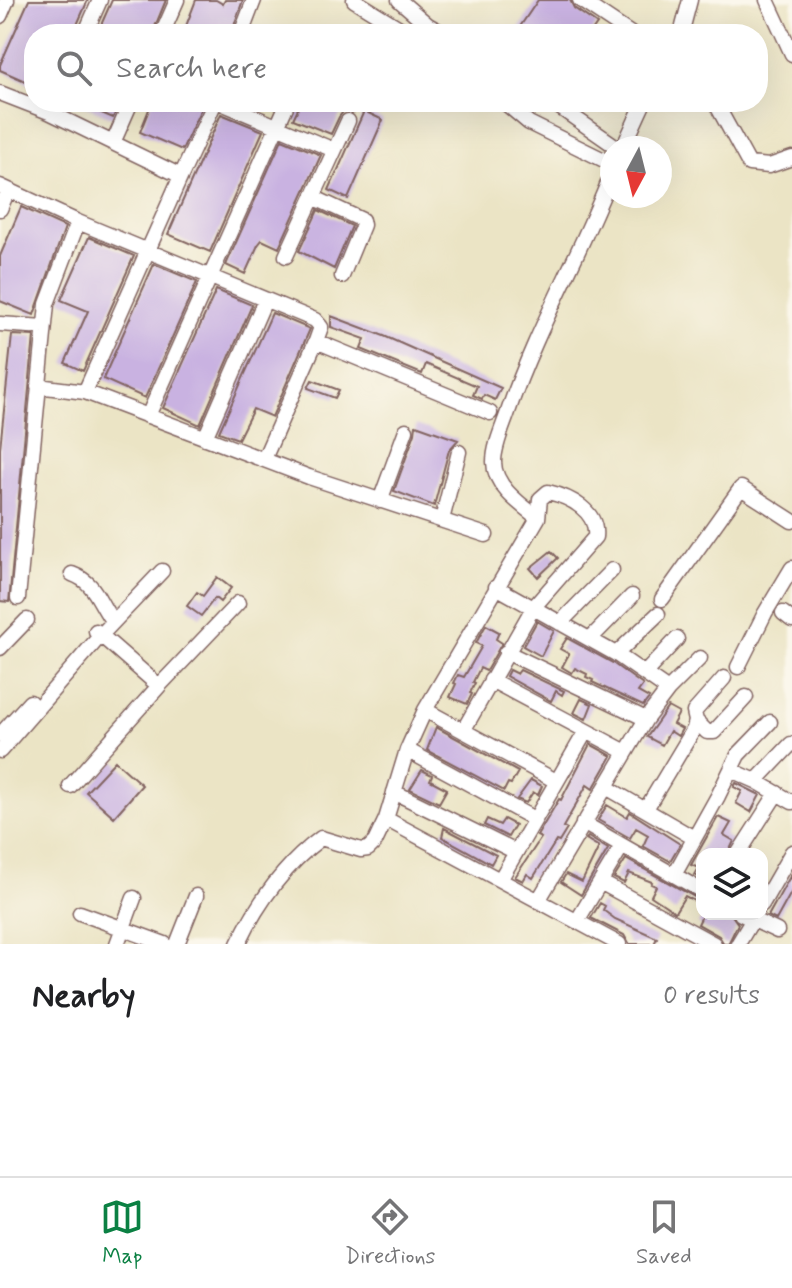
<!DOCTYPE html>
<style>
:root{--surface:#fff;--page:#f6f6f6;--text:#202124;--muted:#757577;--line:#e0e0e0;--accent:#0b8043}
body{margin:0;font-family:Mynerve,sans-serif;background:var(--page);color:var(--text)}
.controls{position:absolute;right:24px;bottom:24px;display:grid;overflow:hidden;border-radius:16px;box-shadow:0 8px 32px #0002}
.controls button{width:72px;height:72px;display:grid;place-items:center;padding:0;border:0;border-bottom:2px solid var(--line);background:var(--surface);color:var(--text);font:40px sans-serif}
.compass{position:absolute;left:600px;top:136px;width:72px;height:72px;border-radius:50%;background:var(--surface);box-shadow:0 8px 32px #0002;rotate:187deg}
.list{margin:0;padding:0;list-style:none}
h2{display:flex;justify-content:space-between;align-items:center;height:104px;margin:0;padding:0 32px;font-size:34px}
h2 small{font-size:26px;font-weight:400;color:var(--muted)}
.icon{flex:none;width:44px;height:44px;fill:none;stroke:currentColor;stroke-width:2;stroke-linecap:round;stroke-linejoin:round}
.map{position:relative;flex:none;width:792px;height:944px;overflow:hidden}
.search{position:absolute;background:var(--surface);box-shadow:0 8px 32px #0002;left:24px;right:24px;top:24px;height:88px;display:flex;align-items:center;gap:20px;box-sizing:border-box;padding:0 28px;border-radius:32px;color:var(--muted);font-size:30px}
.sheet{height:232px;background:var(--surface)}
nav{display:flex;justify-content:space-around;align-items:center;box-sizing:border-box;height:112px;border-top:2px solid var(--line);background:var(--surface);font-size:22px;color:var(--muted)}
nav a{display:grid;justify-items:center;gap:4px}
nav .on{color:var(--accent)}
.map>svg:first-child{display:block}
.building{fill:#c9b2e1}
.lines{fill:none;stroke-linecap:round;stroke-linejoin:round}
.minor-casing{stroke:#826461;stroke-width:17}
.minor{stroke:#fff;stroke-width:14}
</style>
<div class="map">
<svg width="792" height="944" viewBox="0 0 792 944">
<rect width="100%" height="100%" fill="#fbf7ec"/>
<filter id="ink" filterUnits="userSpaceOnUse"><feTurbulence type="fractalNoise" baseFrequency=".0125" numOctaves="2"/><feDisplacementMap in="SourceGraphic" scale="16" xChannelSelector="R" yChannelSelector="G"/><feConvolveMatrix kernelMatrix="1 2 1 2 8 2 1 2 1" color-interpolation-filters="sRGB"/></filter>
<filter id="wash" filterUnits="userSpaceOnUse"><feTurbulence type="fractalNoise" baseFrequency=".006" numOctaves="4" result="noise"/><feDisplacementMap in="SourceGraphic" scale="32" xChannelSelector="R" yChannelSelector="G"/><feGaussianBlur stdDeviation="1.8" result="paint"/><feColorMatrix in="noise" values="0 0 0 0 0 0 0 0 0 0 0 0 0 0 0 0 0 1.4 0 .05"/><feComposite in="paint" operator="in"/></filter>
<g filter="url(#wash)">
<rect width="100%" height="100%" fill="#ebe4c5"/>
<g id="blocks">
<path class="building" d="M29,0H88L73,34H34V49L28,64L34,66V85L0,70V65Z
M112,0H166L152,34H97Z
M196,0H216L223,4L225,0H243L231,34H183Z
M538,0H570L574,8L597,24L590,34H515Z
M76,102H120L113,118Z
M152,102H204L182,150L140,132Z
M301,102H341L348,105L339,117L331,134L293,119Z
M364,111L383,120L348,199L329,190Z
M221,114L263,131L210,252L168,234Z
M282,139L321,155L279,248L262,240L258,245L245,274L226,265Z
M21,207L65,227L34,315L0,301V256Z
M318,210L352,226L334,269L299,251Z
M89,237L134,256L83,371L65,363L88,311L61,300Z
M154,264L197,282L145,398L103,379Z
M216,290L252,305L200,425L163,408Z
M272,313L310,329L272,417L253,409L238,439L219,432Z
M331,316L384,336L501,388L495,400L484,395L482,399L473,395L477,386L426,364L422,374L361,349L365,339L331,327Z
M12,335L34,336L9,602L0,601V448Z
M312,380L339,390L335,398L308,388Z
M416,425L458,440L449,450L434,506L394,491L415,433Z
M551,551L558,558L538,577L530,568Z
M217,577L231,588L220,602L215,598L201,616L187,606L197,592L203,596Z
M537,621L554,631L541,656L523,646Z
M486,625L499,632L496,639L502,643L486,671L480,668L473,682L475,683L470,693L472,694L467,704L450,697L456,684L454,683L458,675L464,677L482,646L476,643Z
M567,638L611,662L643,685L638,692L649,698L643,706L592,682L593,680L586,677L587,674L575,668L572,673L562,667L569,654L560,649Z
M509,670L517,674L520,670L564,691L562,695L556,691L551,701L506,676Z
M581,699L592,704L586,719L574,713Z
M668,707L679,713L673,724L682,729L678,736L670,731L662,745L647,737Z
M436,727L518,772L511,784L508,783L504,791L427,750Z
M590,744L612,756L593,789L587,785L563,827L567,829L559,842L556,841L533,878L527,874L523,881L515,877L541,838L537,836L559,799L561,800Z
M115,761L142,785L114,817L86,792Z
M422,770L432,775L430,780L447,789L439,803L410,789Z
M531,780L542,786L538,795L533,792L526,803L517,799Z
M736,783L760,795L751,812L736,803L742,791L734,787Z
M607,805L627,817L630,812L680,844L670,861L643,846L648,835L636,828L630,838L598,820Z
M718,817L731,823L724,835L734,841L728,854H702V879L695,875L699,868L691,865Z
M487,819L500,825L504,819L515,825L508,837L484,825Z
M444,828L496,855L491,864L442,837Z
M588,837L608,849L581,895L561,882L566,874L582,882L599,847L586,839Z
M626,859L702,901V905L685,896L675,912L651,896L656,886L651,884L652,882L629,873L624,883L614,878Z
M792,873V891L776,920L768,916Z
M600,903L605,906L603,910L615,919L657,938L654,944H629L624,935L591,918Z
M703,914H731L738,924L728,944H724L719,936L698,924Z"/>
</g>
</g>
<g filter="url(#ink)">
<use href="#blocks" fill-opacity="0" stroke="#826461" stroke-width="2"/>
<g class="lines">
<g class="minor-casing">
<path id="minor" d="M354,0L409,34
M399,0L428,25L444,34
M580,0L631,34
M767,0L792,54
M0,16L7,0
M85,34L100,0
M162,34L177,0
M241,34L254,0
M681,34L690,0
M0,93L49,112L181,176L85,392
M219,102L334,150
M504,102L529,123L612,164
M552,102L618,148
M715,102L749,164L769,166L792,158
M113,143L131,102
M623,148L644,102
M181,176L215,102
M0,186L78,222L315,320L321,327L316,341L264,459
M313,197L362,220L363,225L342,276
M0,209L8,190
M286,256L348,121
M0,324L44,327
M316,341L490,413
M38,386L85,392L309,477L486,535
M148,416L288,102
M205,438L265,300
M380,501L406,430
M538,518C520,504 494,486 494,462C494,445 504,425 509,409C537,328 581,253 612,173
M442,520L459,452
M72,574C94,582 97,598 109,616
M496,587L616,654L668,690
M18,598L47,304L78,222
M662,599L741,488L792,521
M783,613L792,620
M560,623L612,570
M96,631L159,686
M590,639L632,596
M0,648L27,620
M506,652L646,719
M616,654L658,614
M738,667L765,613L792,568
M645,673L677,639
M491,680L626,752
M425,710L556,781
M696,721L707,732H714L746,697
M0,735L30,702
M407,750L534,819
M0,751L101,635L162,571
M731,770L756,781L792,802
M756,781L791,744
M70,786L159,686L238,603
M606,787L694,838
M394,792L516,852
M646,809L694,729L696,721L694,712L724,678
M386,819L619,944
M583,823L702,891
M738,854L777,793
M674,875L718,796L738,755L770,722
M500,880L586,731
M602,883L714,944
M538,901L646,719L668,690L700,658
M762,904L792,852
M80,913L165,944
M741,914L777,931
M577,921L622,846
M117,944L134,898
M177,944L196,896
M238,944C257,904 285,865 321,838L361,850L368,849L375,842L386,819L407,750L425,710L538,518L540,499L548,492C570,497 598,511 595,537L533,608L463,731
M738,944L756,914"/>
</g>
<use href="#minor" class="minor"/>
</g>
</g>
</svg>
<div class="controls">
<button><svg class="icon" aria-label="layers" viewBox="0 0 24 24"><path d="M12 4l9 5-9 5-9-5zM3 14l9 5 9-5"/></svg></button>
</div>
<svg class="compass" viewBox="-18 -18 36 36"><path d="M0-13l5 13h-10z" fill="#e53935"/><path d="M0 13l5-13h-10z" fill="#757577"/></svg>
<div class="search"><svg class="icon" aria-label="search" viewBox="0 0 24 24"><circle cx="10" cy="10" r="6"/><path d="M15 15l6 6"/></svg>Search here</div>
</div>
<section class="sheet">
<h2>Nearby<small>0 results</small></h2>
<ul class="list">
</ul>
</section>
<nav>
<a class="on"><svg class="icon" aria-label="map" viewBox="0 0 24 24"><path d="M3 6l6-2 6 2 6-2v14l-6 2-6-2-6 2zM9 4v14M15 6v14"/></svg>Map</a>
<a><svg class="icon" aria-label="directions" viewBox="0 0 24 24"><path d="M12 3l9 9-9 9-9-9zM9 14v-3h6M13 9l2 2-2 2"/></svg>Directions</a>
<a><svg class="icon" aria-label="saved" viewBox="0 0 24 24"><path d="M7 4h10v16l-5-4-5 4z"/></svg>Saved</a>
</nav>
